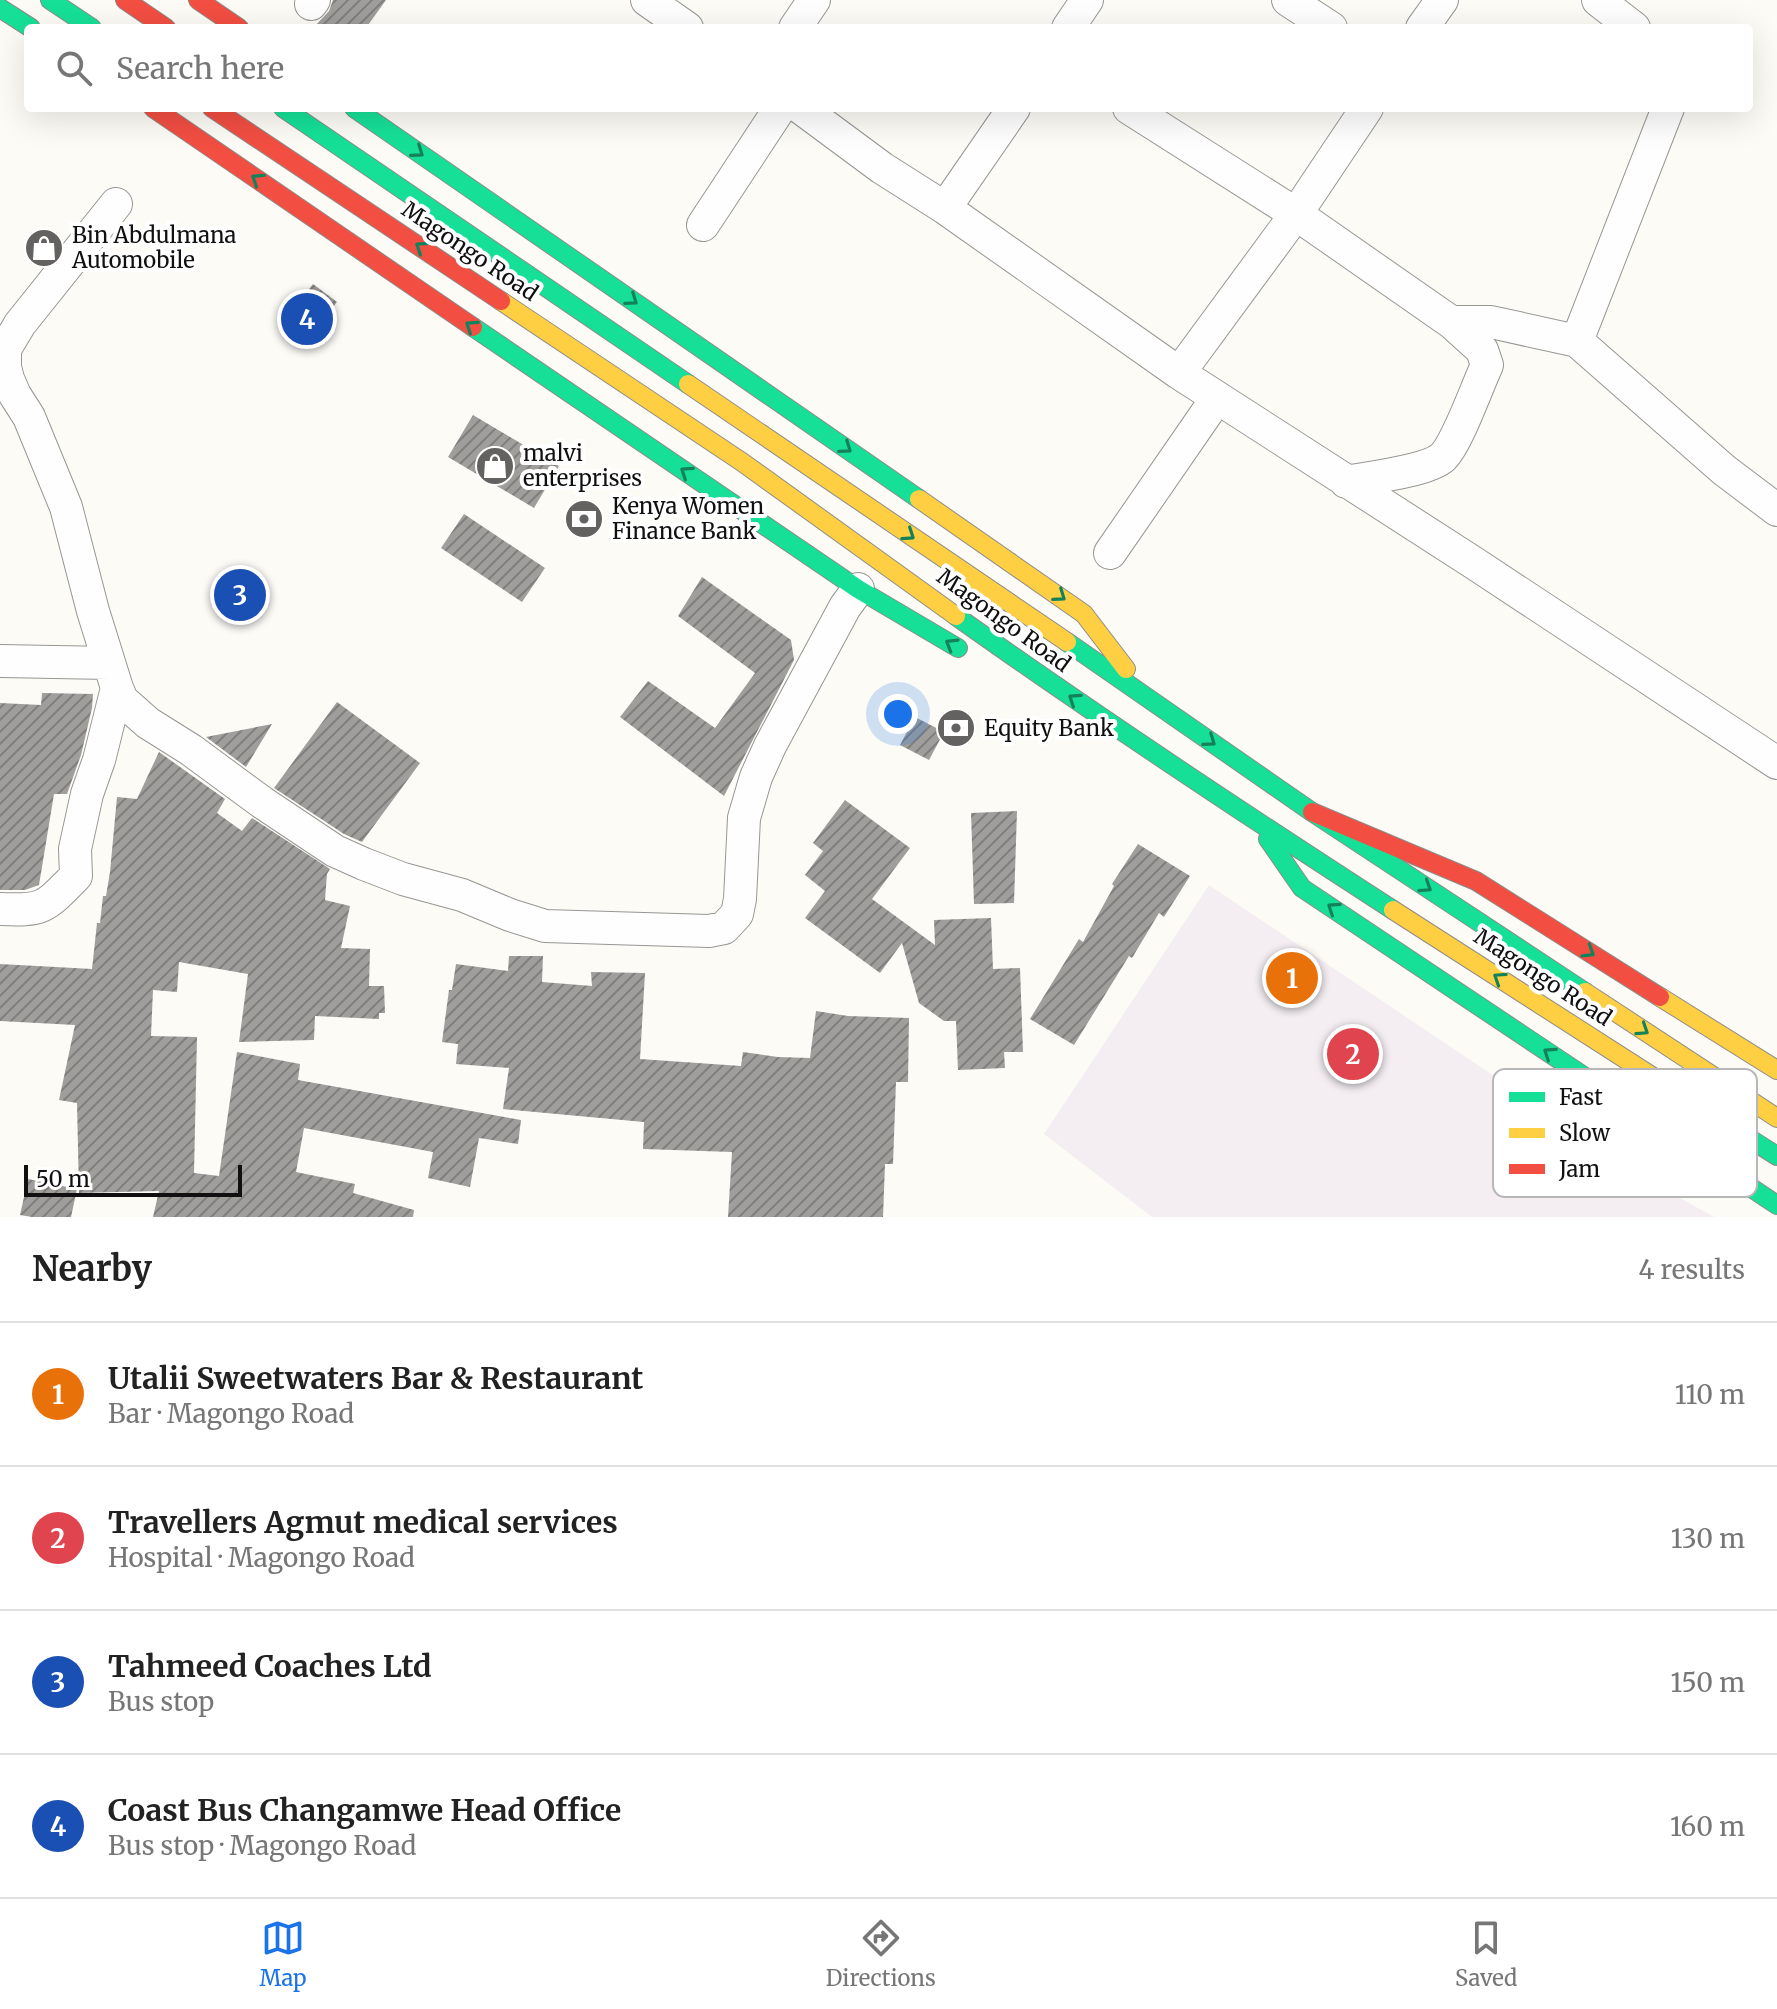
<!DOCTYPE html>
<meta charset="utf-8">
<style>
:root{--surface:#fff;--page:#f6f6f6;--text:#222;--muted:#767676;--line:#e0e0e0;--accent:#1a73e8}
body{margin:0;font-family:Merriweather,serif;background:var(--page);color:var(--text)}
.scale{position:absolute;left:24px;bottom:20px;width:218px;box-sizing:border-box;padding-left:8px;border:4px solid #101010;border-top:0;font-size:22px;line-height:28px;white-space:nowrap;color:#101010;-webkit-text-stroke:6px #fff;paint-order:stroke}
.you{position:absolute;left:898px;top:714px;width:28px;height:28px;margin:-20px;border:6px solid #fff;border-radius:50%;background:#1a73e8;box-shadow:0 0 0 12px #1a73e833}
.badge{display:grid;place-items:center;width:52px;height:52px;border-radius:50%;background:var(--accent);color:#fff;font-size:26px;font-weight:700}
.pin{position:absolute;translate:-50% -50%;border:4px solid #fff;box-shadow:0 2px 8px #0006}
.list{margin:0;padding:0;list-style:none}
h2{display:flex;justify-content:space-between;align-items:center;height:104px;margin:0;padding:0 32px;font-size:34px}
h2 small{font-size:26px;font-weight:400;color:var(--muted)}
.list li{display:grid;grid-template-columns:52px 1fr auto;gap:24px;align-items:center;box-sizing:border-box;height:144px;padding:0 32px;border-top:2px solid var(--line)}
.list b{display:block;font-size:30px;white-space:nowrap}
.list p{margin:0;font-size:26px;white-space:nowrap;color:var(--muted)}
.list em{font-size:26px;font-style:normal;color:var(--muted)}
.icon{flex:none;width:44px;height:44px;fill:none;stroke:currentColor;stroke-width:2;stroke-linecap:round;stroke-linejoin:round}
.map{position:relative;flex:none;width:1777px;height:1217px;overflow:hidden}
.search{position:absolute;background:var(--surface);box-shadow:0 8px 32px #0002;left:24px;right:24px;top:24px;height:88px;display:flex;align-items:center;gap:20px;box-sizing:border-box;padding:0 28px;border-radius:8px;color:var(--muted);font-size:30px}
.sheet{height:680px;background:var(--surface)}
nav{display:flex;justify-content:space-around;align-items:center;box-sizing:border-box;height:112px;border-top:2px solid var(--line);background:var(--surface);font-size:22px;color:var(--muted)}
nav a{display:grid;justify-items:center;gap:4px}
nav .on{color:var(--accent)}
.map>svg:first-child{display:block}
.industrial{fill:#f4eef2}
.building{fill:url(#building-hatch)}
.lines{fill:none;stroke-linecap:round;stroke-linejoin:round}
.street-casing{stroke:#969694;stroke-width:34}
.fast-casing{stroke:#8d8c8a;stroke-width:20}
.slow-casing{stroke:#8d8c8a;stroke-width:20}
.jam-casing{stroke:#8d8c8a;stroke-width:20}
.street{stroke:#fffefe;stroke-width:32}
.fast{stroke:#16e098;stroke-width:18}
.slow{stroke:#ffcf43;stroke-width:18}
.jam{stroke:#f24e42;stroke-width:18}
.oneway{stroke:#13825b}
.labels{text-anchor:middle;stroke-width:8;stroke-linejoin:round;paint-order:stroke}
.poi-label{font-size:22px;fill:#101010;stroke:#fff;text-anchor:start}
.street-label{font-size:22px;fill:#101010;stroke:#fff}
.key{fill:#fff;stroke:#b7b7b7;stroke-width:2}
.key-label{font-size:22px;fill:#101010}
</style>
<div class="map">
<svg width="1777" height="1217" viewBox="0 0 1777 1217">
<defs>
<pattern id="building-hatch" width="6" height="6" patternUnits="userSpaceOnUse" patternTransform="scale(2)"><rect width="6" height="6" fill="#a09e9b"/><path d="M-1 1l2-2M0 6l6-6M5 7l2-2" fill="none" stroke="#817f7d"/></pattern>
</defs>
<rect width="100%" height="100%" fill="#fcfbf6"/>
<path class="industrial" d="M1209,885L1657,1185L1714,1217H1152L1044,1134Z"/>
<path class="building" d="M333,0H386L366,28H313L329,11Z
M313,284L337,302L304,345L280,327Z
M473,415L559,466L534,508L448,457Z
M464,514L545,568L522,602L441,548Z
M702,577L791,640L794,660L724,796L620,717L648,681L715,728L755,673L678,616Z
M42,693L93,694L92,708L81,755L67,794H54L39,885L25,890H0V703L41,705Z
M337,702L420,763L362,842L344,834L274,788Z
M915,717L944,732L929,760L900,745Z
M272,724L246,767L206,737Z
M159,752L225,799L217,813L242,831L252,818L330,869L327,874L325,900L350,906L341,948L370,949L369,986H384L385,1013H379V1019L315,1016L314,1040L239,1042L248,974L179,962L177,992L153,990L151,1036L197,1037L194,1173L219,1176L237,1052L300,1064L298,1080L521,1120L518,1144L479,1138L470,1187L428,1178L433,1152L304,1128L296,1172L355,1184L353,1193L414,1210L413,1217H153L159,1191L79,1193L77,1103L59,1100L75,1025L0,1021V964L92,969L97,923H100L103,896H106L110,872L117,797L137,799Z
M845,800L910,848L872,899L935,945L934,920L991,918L993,969L1020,968L1023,1052H1004L1005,1068L958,1070L956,1021H944L919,1003L902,943L880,973L805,918L825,891L805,875L823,851L813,843Z
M1017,811L1014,903L974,904L971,813Z
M1138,844L1190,876L1164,917L1159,913L1132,958L1129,956L1074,1045L1030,1019L1079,939L1083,942L1114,886L1112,884Z
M509,956H543L542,982L592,986L591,972L645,973L640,1059L741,1066L743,1052L778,1057L810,1058L816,1011L848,1016L909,1018L908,1082H896L893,1164H885L883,1217H728L732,1152L643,1149L644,1122L503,1109L509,1068L456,1064L458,1044L442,1042L449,990H452L456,964L508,971Z
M28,1179L77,1189L71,1217H32L20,1215Z"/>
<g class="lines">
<g class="street-casing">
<path id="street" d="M647,0L687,28
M1288,0L1331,28
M1598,0L1634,28
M311,4L314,0
M795,28L814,0
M1068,28L1087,0
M1422,28L1442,0
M801,108L882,168L945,208L1179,373L1474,563L1777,763
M1129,108L1296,214L1451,322L1482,350L1487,365L1484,372C1475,392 1457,443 1443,457C1428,471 1368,478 1346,482
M945,208L1014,108
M703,225L780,108
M1451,322H1491L1577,341L1724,470L1777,510
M1577,341L1668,108
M1179,373L1296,214L1367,108
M1110,553L1217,398
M0,661L109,663
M117,688L122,700L148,723L191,750L263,803L335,851L364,864L403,879L462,895L510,915L545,926L709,931L724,928L737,914L740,899L744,818L756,777L770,746L845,607L858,589
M0,909C45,911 45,907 76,876L75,849L87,794L99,760L117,688L93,611L66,507L29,417L15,395L8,379L5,367V349L20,324L116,204"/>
</g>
<g class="fast-casing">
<path id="fast" d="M50,0L92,28
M0,8L31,28
M283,108L688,384
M354,108L919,499
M473,327L858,589L958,648
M956,616C1099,718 1246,815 1393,910
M1067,642L1312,812L1585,992
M1268,839L1302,888L1777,1205
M1689,1100L1777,1156"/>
</g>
<g class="slow-casing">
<path id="slow" d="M501,301L742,462L956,616
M688,384L1067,642
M919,499L1084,614L1126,669
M1393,910L1689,1100
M1585,992L1777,1118
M1660,997L1777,1070"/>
</g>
<g class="jam-casing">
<path id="jam" d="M125,0L166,28
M198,0L239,28
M153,108L473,327
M212,108L501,301
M1312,812L1476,881L1660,997"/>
</g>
<use href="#street" class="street"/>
<use href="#fast" class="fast"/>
<use href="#slow" class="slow"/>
<use href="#jam" class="jam"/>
</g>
<defs><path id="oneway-chevron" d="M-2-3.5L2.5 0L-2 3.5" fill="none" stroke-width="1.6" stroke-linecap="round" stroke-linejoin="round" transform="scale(2)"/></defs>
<g class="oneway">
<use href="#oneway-chevron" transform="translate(418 152) rotate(35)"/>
<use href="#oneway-chevron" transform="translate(257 179) rotate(-146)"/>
<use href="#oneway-chevron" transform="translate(421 247) rotate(-146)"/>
<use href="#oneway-chevron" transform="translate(632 300) rotate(35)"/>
<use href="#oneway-chevron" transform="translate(471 326) rotate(-146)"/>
<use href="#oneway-chevron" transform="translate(846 448) rotate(35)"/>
<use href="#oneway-chevron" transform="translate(686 472) rotate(-146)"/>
<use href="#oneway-chevron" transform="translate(909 535) rotate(34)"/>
<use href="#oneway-chevron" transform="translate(1060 596) rotate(35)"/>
<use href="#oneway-chevron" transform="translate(951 644) rotate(-149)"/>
<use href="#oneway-chevron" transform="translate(1074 699) rotate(-146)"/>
<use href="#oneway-chevron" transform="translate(1210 741) rotate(35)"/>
<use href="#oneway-chevron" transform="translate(1426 887) rotate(33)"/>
<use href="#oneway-chevron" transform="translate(1333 908) rotate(-146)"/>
<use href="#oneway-chevron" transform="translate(1589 952) rotate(32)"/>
<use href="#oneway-chevron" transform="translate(1499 978) rotate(-147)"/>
<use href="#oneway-chevron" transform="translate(1643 1030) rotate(33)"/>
<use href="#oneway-chevron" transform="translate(1549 1053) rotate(-146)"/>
</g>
<defs>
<g id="shop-disc" transform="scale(2)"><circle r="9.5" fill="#636260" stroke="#fff"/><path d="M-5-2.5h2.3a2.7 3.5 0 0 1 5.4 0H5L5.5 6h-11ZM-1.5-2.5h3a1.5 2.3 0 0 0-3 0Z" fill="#fff"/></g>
<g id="bank-disc" transform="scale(2)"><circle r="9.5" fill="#636260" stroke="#fff"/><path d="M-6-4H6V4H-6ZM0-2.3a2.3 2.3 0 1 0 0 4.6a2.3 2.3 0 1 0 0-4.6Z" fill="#fff"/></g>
</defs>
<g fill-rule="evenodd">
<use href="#shop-disc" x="44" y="248"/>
<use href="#shop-disc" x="495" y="466"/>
<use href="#bank-disc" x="584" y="519"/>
<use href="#bank-disc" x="956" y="728"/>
</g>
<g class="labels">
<g class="poi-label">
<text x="72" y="243">Bin Abdulmana<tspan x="72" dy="25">Automobile</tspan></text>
<text x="523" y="461">malvi<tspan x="523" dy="25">enterprises</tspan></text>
<text x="612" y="514">Kenya Women<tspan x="612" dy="25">Finance Bank</tspan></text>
<text x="984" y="736">Equity Bank</text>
</g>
<g class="street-label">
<text transform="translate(470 251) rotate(34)" y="8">Magongo Road</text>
<text transform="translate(1004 620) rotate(36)" y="8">Magongo Road</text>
<text transform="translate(1543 977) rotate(33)" y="8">Magongo Road</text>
</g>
</g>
<rect x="1493" y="1069" width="264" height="128" rx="12" class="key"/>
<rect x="1509" y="1092" width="36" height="10" fill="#16e098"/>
<rect x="1509" y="1128" width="36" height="10" fill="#ffcf43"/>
<rect x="1509" y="1164" width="36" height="10" fill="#f24e42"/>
<g class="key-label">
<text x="1559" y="1105">Fast</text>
<text x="1559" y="1141">Slow</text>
<text x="1559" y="1177">Jam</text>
</g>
</svg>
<div class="scale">50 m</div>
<div class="you"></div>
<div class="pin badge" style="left:1292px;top:978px;background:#e8710a">1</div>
<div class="pin badge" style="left:1353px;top:1054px;background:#e0444e">2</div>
<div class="pin badge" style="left:240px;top:595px;background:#1a4fb4">3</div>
<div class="pin badge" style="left:307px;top:319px;background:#1a4fb4">4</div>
<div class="search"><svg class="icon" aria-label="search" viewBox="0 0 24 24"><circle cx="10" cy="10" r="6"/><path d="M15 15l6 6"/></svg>Search here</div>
</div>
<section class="sheet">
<h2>Nearby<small>4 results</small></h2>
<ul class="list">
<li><span class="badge" style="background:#e8710a">1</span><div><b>Utalii Sweetwaters Bar &amp; Restaurant</b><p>Bar · Magongo Road</p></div><em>110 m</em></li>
<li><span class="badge" style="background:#e0444e">2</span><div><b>Travellers Agmut medical services</b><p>Hospital · Magongo Road</p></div><em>130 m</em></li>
<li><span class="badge" style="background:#1a4fb4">3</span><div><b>Tahmeed Coaches Ltd</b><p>Bus stop</p></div><em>150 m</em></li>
<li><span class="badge" style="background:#1a4fb4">4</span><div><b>Coast Bus Changamwe Head Office</b><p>Bus stop · Magongo Road</p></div><em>160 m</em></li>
</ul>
</section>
<nav>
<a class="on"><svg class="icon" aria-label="map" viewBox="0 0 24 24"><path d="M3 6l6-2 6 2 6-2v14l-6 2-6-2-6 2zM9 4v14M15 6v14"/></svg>Map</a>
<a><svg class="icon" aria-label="directions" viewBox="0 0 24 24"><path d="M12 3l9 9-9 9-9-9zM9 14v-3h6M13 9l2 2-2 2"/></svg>Directions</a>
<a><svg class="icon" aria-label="saved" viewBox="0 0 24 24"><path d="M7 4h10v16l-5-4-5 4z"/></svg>Saved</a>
</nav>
